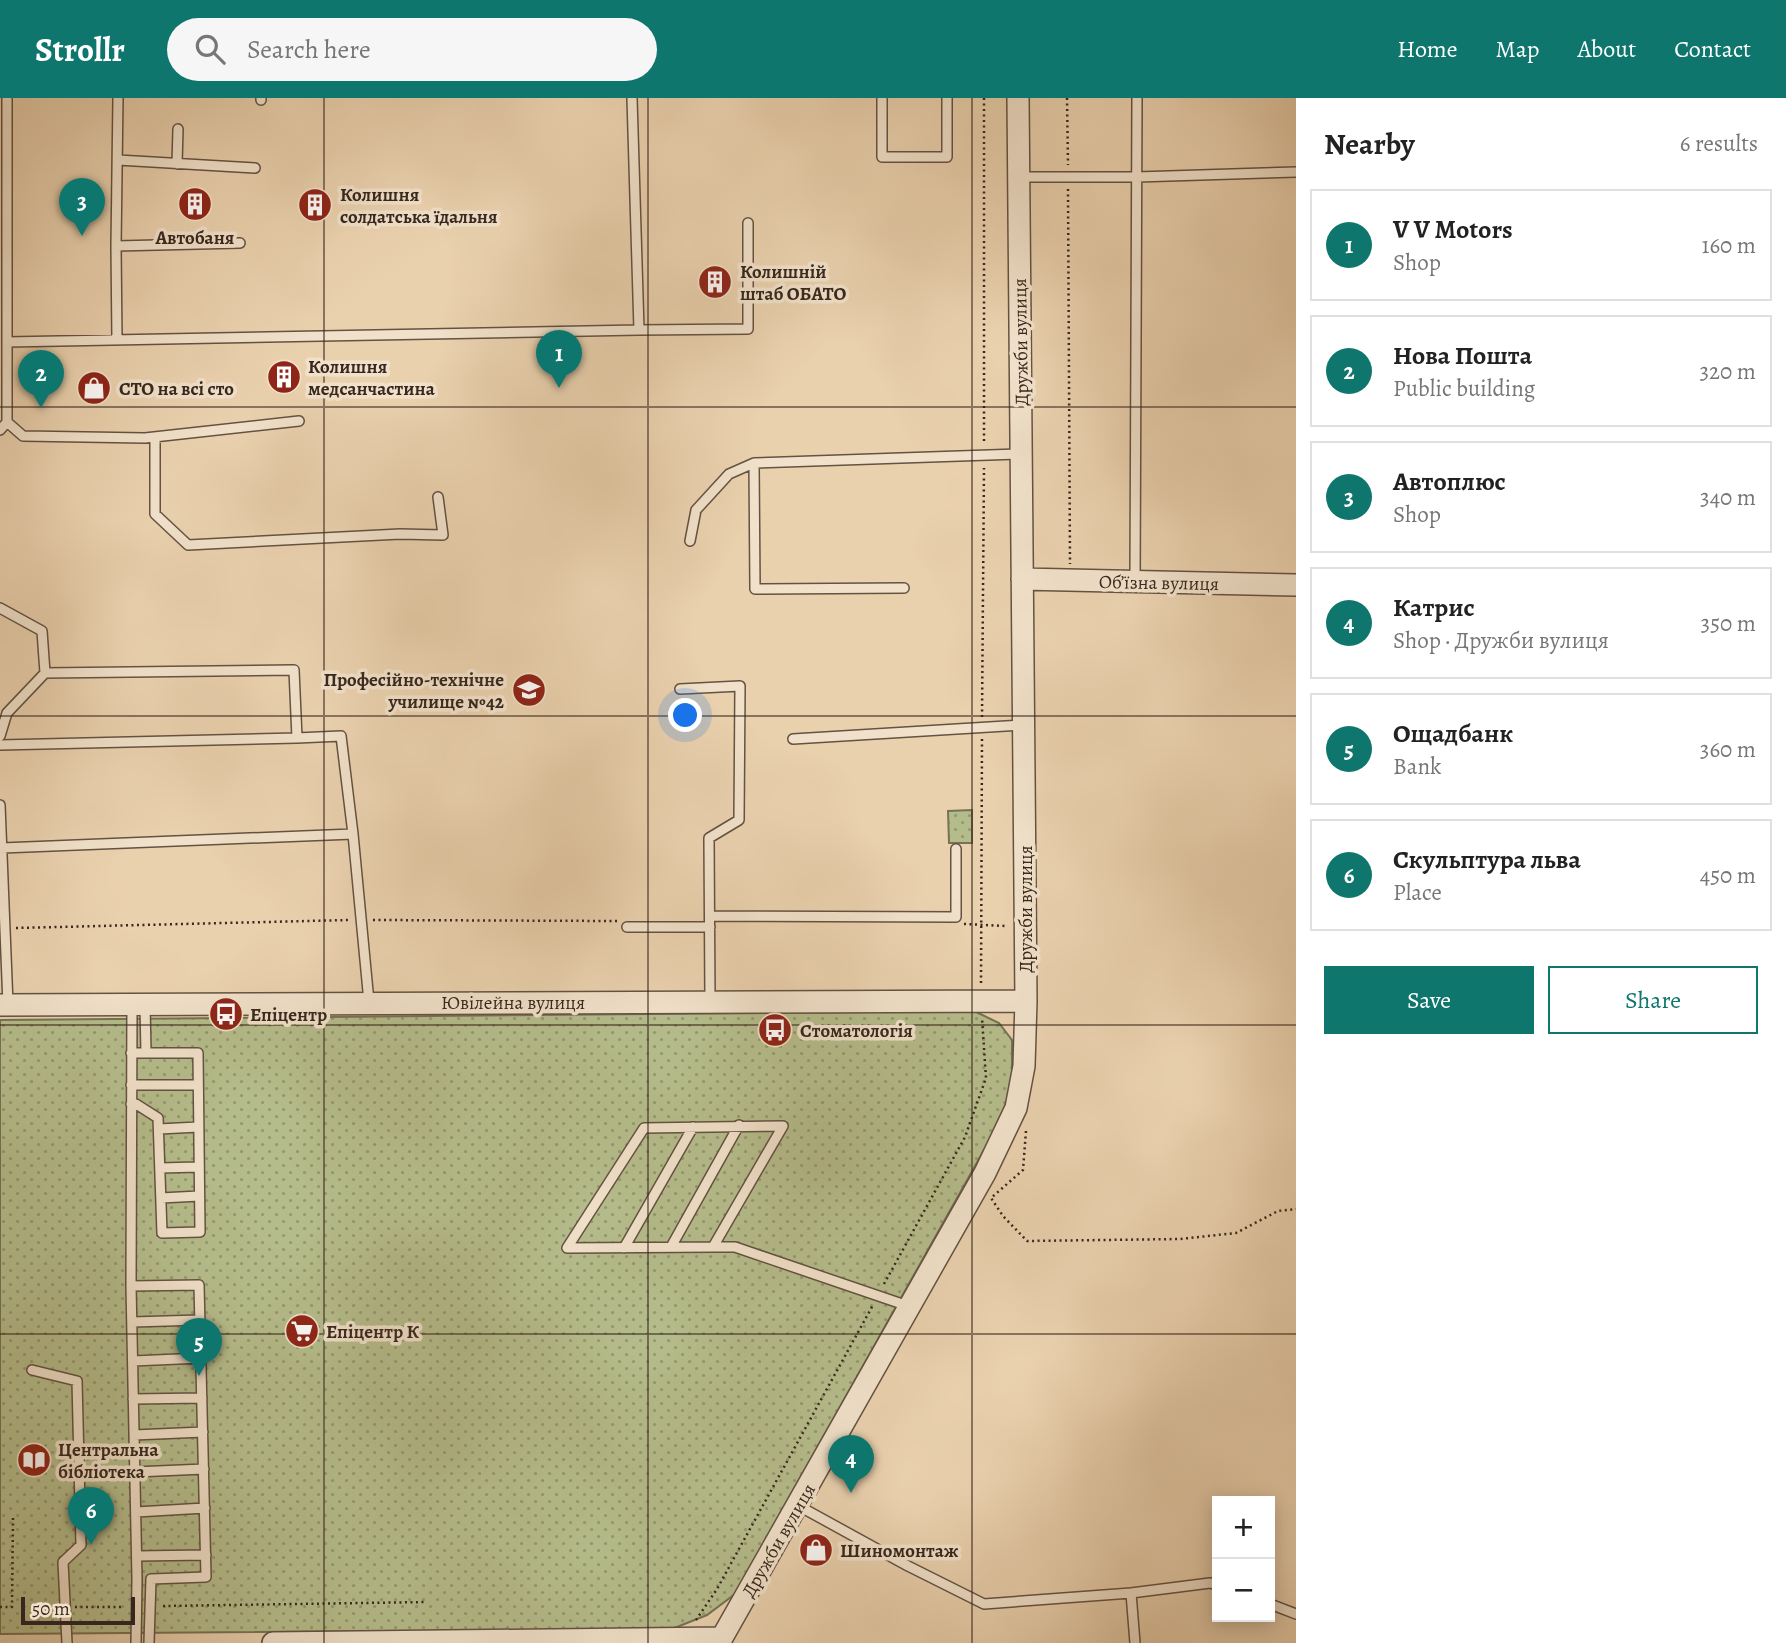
<!DOCTYPE html>
<meta charset="utf-8">
<style>
:root{--surface:#fff;--page:#f6f6f6;--text:#222;--muted:#767676;--line:#e0e0e0;--accent:#0f766e}
body{margin:0;font-family:Alegreya,serif;background:var(--page);color:var(--text)}
.controls{position:absolute;right:21px;bottom:21px;display:grid;overflow:hidden;border-radius:0px;box-shadow:0 4px 18px #0003}
.controls button{width:63px;height:63px;display:grid;place-items:center;padding:0;border:0;border-bottom:2px solid var(--line);background:var(--surface);color:var(--text);font:35px sans-serif}
.scale{position:absolute;left:21px;bottom:18px;width:114px;box-sizing:border-box;padding-left:7px;border:4px solid #37271e;border-top:0;font-size:19px;line-height:24px;white-space:nowrap;color:#37271e;-webkit-text-stroke:5px #f1e1ca;paint-order:stroke}
.you{position:absolute;left:686px;top:618px;width:24px;height:24px;margin:-18px;border:5px solid #fff;border-radius:50%;background:#1a73e8;box-shadow:0 0 0 10px #1a73e833}
.badge{display:grid;place-items:center;width:46px;height:46px;border-radius:50%;background:var(--accent);color:#fff;font-size:23px;font-weight:700}
.pin{position:absolute;translate:-50% -58px;filter:drop-shadow(0 2px 4px #0008)}
.pin::after{content:'';position:absolute;top:37px;width:24px;height:21px;background:inherit;clip-path:polygon(0 0,100% 0,50% 100%)}
.list{margin:0;padding:0;list-style:none}
h2{display:flex;justify-content:space-between;align-items:center;height:91px;margin:0;padding:0 28px;font-size:30px}
h2 small{font-size:23px;font-weight:400;color:var(--muted)}
.list li{display:grid;grid-template-columns:46px 1fr auto;gap:21px;align-items:center;box-sizing:border-box;height:112px;margin:0 14px 14px;padding:0 14px;border:2px solid var(--line);border-radius:0px}
.list b{display:block;font-size:26px;white-space:nowrap}
.list p{margin:0;font-size:23px;white-space:nowrap;color:var(--muted)}
.list em{font-size:23px;font-style:normal;color:var(--muted)}
.actions{display:flex;gap:14px;padding:21px 28px}
.actions a{flex:1;padding:16px 0;border:2px solid var(--accent);border-radius:0px;text-align:center;font-size:24px;color:var(--accent)}
.actions .main{background:var(--accent);color:#fff}
.icon{flex:none;width:38px;height:38px;fill:none;stroke:currentColor;stroke-width:2;stroke-linecap:round;stroke-linejoin:round}
.map{position:relative;flex:none;width:1296px;height:1545px;overflow:hidden}
header{display:flex;align-items:center;gap:42px;box-sizing:border-box;height:98px;padding:0 35px;background:var(--accent);color:#fff}
header strong{font-size:33px}
nav{display:flex;gap:38px;margin-inline-start:auto;font-size:24px}
.search{width:490px;height:63px;background:var(--page);display:flex;align-items:center;gap:18px;box-sizing:border-box;padding:0 24px;border-radius:38px;color:var(--muted);font-size:26px}
main{display:flex}
aside{flex:1;background:var(--surface)}
.map>svg:first-child{display:block}
.grass{fill:url(#grass-dots);stroke:#767254;stroke-width:2}
.lines{fill:none;stroke-linecap:round;stroke-linejoin:round}
.service-casing{stroke:#645242;stroke-width:12}
.tertiary-casing{stroke:#645242;stroke-width:24}
.path{stroke:#37271e;stroke-width:2.5;stroke-dasharray:2 3.5;stroke-linecap:butt}
.service{stroke:#f1e1ca;stroke-width:9}
.tertiary{stroke:#f1e1ca;stroke-width:21}
.grid{fill:none;stroke:#37271e;stroke-width:2;stroke-opacity:0.55}
.labels{text-anchor:middle;stroke-width:7;stroke-linejoin:round;paint-order:stroke}
.poi-label{font-size:19px;font-weight:bold;fill:#37271e;stroke:#f1e1ca;text-anchor:start}
.street-label{font-size:19px;fill:#37271e;stroke:#f1e1ca}
</style>
<header>
<strong>Strollr</strong>
<div class="search"><svg class="icon" aria-label="search" viewBox="0 0 24 24"><circle cx="10" cy="10" r="6"/><path d="M15 15l6 6"/></svg>Search here</div>
<nav><a>Home</a><a>Map</a><a>About</a><a>Contact</a></nav>
</header>
<main>
<div class="map">
<svg width="1296" height="1545" viewBox="0 0 1296 1545">
<defs>
<pattern id="grass-dots" width="8" height="8" patternUnits="userSpaceOnUse" patternTransform="scale(1.75)"><rect width="8" height="8" fill="#b5bc8b"/><path d="M2 2h.1M6 6h.1" fill="none" stroke="#949971" stroke-width="1.8" stroke-linecap="round"/></pattern>
</defs>
<rect width="100%" height="100%" fill="#ead1ae"/>
<filter id="stains"><feTurbulence type="fractalNoise" baseFrequency=".00286" numOctaves="4"/><feColorMatrix values="0 0 0 0 .2 0 0 0 0 .09 0 0 0 0 .02 0 0 0 .5 -.17"/></filter>
<radialGradient id="worn" r=".72"><stop offset=".6" stop-color="#630" stop-opacity="0"/><stop offset="1" stop-color="#630" stop-opacity=".3"/></radialGradient>
<path class="grass" d="M972,712V745H949L948,713Z
M974,913L999,925L1012,942V990L998,1027L735,1496L707,1517L672,1531L0,1536V922Z"/>
<g class="lines">
<g class="service-casing">
<path id="service" d="M118,0L116,148L240,145
M261,0V2
M882,0V59H947V0
M118,62L255,70
M177,66L178,31
M1020,79H1137L1296,74
M116,148L117,242
M639,232L748,231V125
M7,244L639,232L632,0
M7,324L23,338L145,340L299,323
M0,332L7,324V0
M155,339V416L188,447L400,436L443,437L438,399
M690,443L696,412L729,376L754,365
M1135,482L1137,0
M904,490L755,491L754,365L1021,356
M0,510L42,533L45,575
M680,591L740,588L739,722L709,740L710,903
M0,638L7,615L45,575L294,572L297,640L0,647
M297,640L341,638L353,736
M793,641L1023,627
M0,707L8,907
M2,750L353,736L369,904
M710,818L956,819V751
M627,829H710
M132,907L131,1188L137,1481L136,1545
M145,907L146,955
M131,987H198
M131,1006H136L158,1020L162,1135L200,1134L198,955H131
M159,1031L198,1029
M160,1070L198,1069
M161,1100L199,1098
M671,1149L739,1027
M713,1149L783,1028L644,1030L567,1150L713,1149H735L908,1208
M624,1150L693,1029
M131,1188L199,1187L206,1479L151,1481L149,1545
M132,1224L200,1222
M133,1263L201,1260
M32,1272L77,1283L81,1447L63,1464L67,1545
M133,1301L202,1300
M134,1337L203,1334
M135,1374L204,1371
M797,1407L908,1468L984,1506L1131,1495L1135,1545
M136,1414L205,1410
M137,1458L206,1457
M1131,1495L1210,1485L1217,1487
M1270,1506L1296,1516"/>
</g>
<g class="tertiary-casing">
<path id="tertiary" d="M1022,481L1296,487
M0,907L1026,903
M273,1545L722,1540
M719,1545L985,1075L1016,1010L1024,968L1026,903L1018,0"/>
</g>
<path class="path" d="M984,0V346
M1067,0L1068,67
M1068,91L1070,466
M982,619L984,370
M373,822L618,823
M964,826L1006,828
M16,830L349,822
M981,885L982,640
M1026,1033L1023,1072L991,1100L1003,1118L1027,1143L1180,1141L1236,1135L1278,1113L1296,1111
M884,1186L965,1039L986,980L982,920
M163,1508L427,1504
M0,1509H12L13,1419
M75,1509H124
M696,1522L717,1491L873,1207"/>
<use href="#service" class="service"/>
<use href="#tertiary" class="tertiary"/>
</g>
<path class="grid" d="M324,0V1545M648,0V1545M972,0V1545M0,309H1296M0,618H1296M0,927H1296M0,1236H1296"/>
<defs>
<g id="building-disc" transform="scale(1.75)"><circle r="9.5" fill="#8f2418" stroke="#f1e1ca"/><path d="M-4-6H4V6H1V3H-1V6H-4ZM-2.5-4.3h1.7v1.8h-1.7ZM.8-4.3h1.7v1.8H.8ZM-2.5-1h1.7V.8h-1.7ZM.8-1h1.7V.8H.8Z" fill="#fff"/></g>
<g id="shop-disc" transform="scale(1.75)"><circle r="9.5" fill="#8f2418" stroke="#f1e1ca"/><path d="M-5-2.5h2.3a2.7 3.5 0 0 1 5.4 0H5L5.5 6h-11ZM-1.5-2.5h3a1.5 2.3 0 0 0-3 0Z" fill="#fff"/></g>
<g id="university-disc" transform="scale(1.75)"><circle r="9.5" fill="#8f2418" stroke="#f1e1ca"/><path d="M0-5L7-2L0 1L-7-2ZM-4 1L0 2.5L4 1V4Q0 6-4 4Z" fill="#fff"/></g>
<g id="bus-disc" transform="scale(1.75)"><circle r="9.5" fill="#8f2418" stroke="#f1e1ca"/><path d="M-5-6H5V4H4V6H2V4H-2V6H-4V4H-5ZM-3.5-4V0h7V-4ZM-3.5 1.2v1.5H-2V1.2ZM2 1.2v1.5H3.5V1.2Z" fill="#fff"/></g>
<g id="supermarket-disc" transform="scale(1.75)"><circle r="9.5" fill="#8f2418" stroke="#f1e1ca"/><path d="M-6-5.5h2.5l.6 2H6L4.5 2H-2.5L-4.4-4H-6ZM-1.5 3.2a1.3 1.3 0 1 0 .1 0ZM3 3.2a1.3 1.3 0 1 0 .1 0Z" fill="#fff"/></g>
<g id="library-disc" transform="scale(1.75)"><circle r="9.5" fill="#8f2418" stroke="#f1e1ca"/><path d="M-6-4Q-3-5.5-.7-3.5V5Q-3 3-6 4ZM6-4Q3-5.5 .7-3.5V5Q3 3 6 4Z" fill="#fff"/></g>
</defs>
<g fill-rule="evenodd">
<use href="#building-disc" x="195" y="106"/>
<use href="#building-disc" x="315" y="107"/>
<use href="#building-disc" x="715" y="184"/>
<use href="#building-disc" x="284" y="279"/>
<use href="#shop-disc" x="94" y="290"/>
<use href="#university-disc" x="529" y="592"/>
<use href="#bus-disc" x="226" y="916"/>
<use href="#bus-disc" x="775" y="932"/>
<use href="#supermarket-disc" x="302" y="1233"/>
<use href="#library-disc" x="34" y="1362"/>
<use href="#shop-disc" x="816" y="1452"/>
</g>
<g class="labels">
<g class="poi-label">
<text x="340" y="103">Колишня<tspan x="340" dy="22">солдатська їдальня</tspan></text>
<text x="195" y="146" text-anchor="middle">Автобаня</text>
<text x="740" y="180">Колишній<tspan x="740" dy="22">штаб ОБАТО</tspan></text>
<text x="308" y="275">Колишня<tspan x="308" dy="22">медсанчастина</tspan></text>
<text x="119" y="297">СТО на всі сто</text>
<text x="504" y="588" text-anchor="end">Професійно-технічне<tspan x="504" dy="22">училище №42</tspan></text>
<text x="250" y="923">Епіцентр</text>
<text x="800" y="939">Стоматологія</text>
<text x="326" y="1240">Епіцентр К</text>
<text x="58" y="1358">Центральна<tspan x="58" dy="22">бібліотека</tspan></text>
<text x="840" y="1459">Шиномонтаж</text>
</g>
<g class="street-label">
<text transform="translate(1020 244) rotate(-91)" y="7">Дружби вулиця</text>
<text transform="translate(1159 484) rotate(1)" y="7">Об’їзна вулиця</text>
<text transform="translate(1025 811) rotate(-90)" y="7">Дружби вулиця</text>
<text x="513" y="911">Ювілейна вулиця</text>
<text transform="translate(778 1442) rotate(-60)" y="7">Дружби вулиця</text>
</g>
</g>
<rect width="100%" height="100%" filter="url(#stains)"/>
<rect width="100%" height="100%" fill="url(#worn)"/>
</svg>
<div class="controls">
<button>+</button>
<button>−</button>
</div>
<div class="scale">50 m</div>
<div class="you"></div>
<div class="pin badge" style="left:559px;top:290px">1</div>
<div class="pin badge" style="left:41px;top:310px">2</div>
<div class="pin badge" style="left:82px;top:138px">3</div>
<div class="pin badge" style="left:851px;top:1395px">4</div>
<div class="pin badge" style="left:199px;top:1278px">5</div>
<div class="pin badge" style="left:91px;top:1447px">6</div>
</div>
<aside>
<h2>Nearby<small>6 results</small></h2>
<ul class="list">
<li><span class="badge">1</span><div><b>V V Motors</b><p>Shop</p></div><em>160 m</em></li>
<li><span class="badge">2</span><div><b>Нова Пошта</b><p>Public building</p></div><em>320 m</em></li>
<li><span class="badge">3</span><div><b>Автоплюс</b><p>Shop</p></div><em>340 m</em></li>
<li><span class="badge">4</span><div><b>Катрис</b><p>Shop · Дружби вулиця</p></div><em>350 m</em></li>
<li><span class="badge">5</span><div><b>Ощадбанк</b><p>Bank</p></div><em>360 m</em></li>
<li><span class="badge">6</span><div><b>Скульптура льва</b><p>Place</p></div><em>450 m</em></li>
</ul>
<div class="actions"><a class="main">Save</a><a>Share</a></div>
</aside>
</main>
